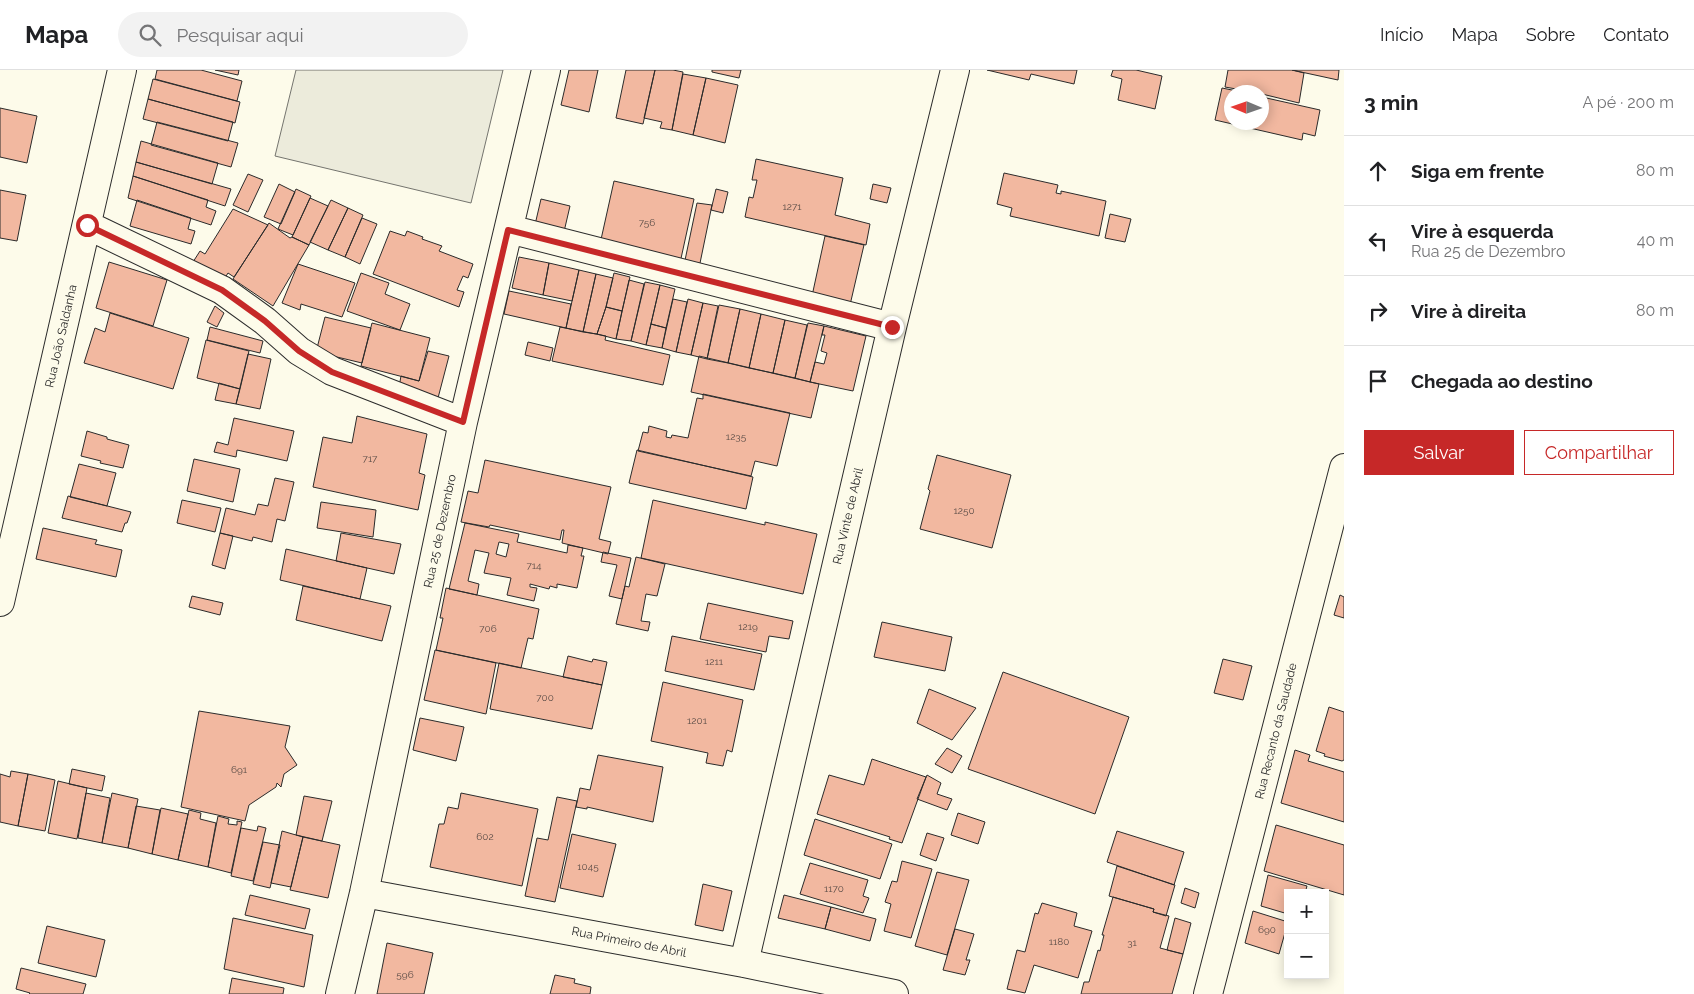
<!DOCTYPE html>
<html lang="pt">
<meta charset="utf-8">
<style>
:root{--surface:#fff;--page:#f2f2f2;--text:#202124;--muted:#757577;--line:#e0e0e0;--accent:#c62828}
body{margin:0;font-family:Raleway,sans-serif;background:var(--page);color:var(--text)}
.controls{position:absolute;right:15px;bottom:15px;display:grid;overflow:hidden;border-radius:0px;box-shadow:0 2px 12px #0003}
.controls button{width:45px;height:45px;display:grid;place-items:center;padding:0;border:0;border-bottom:1px solid var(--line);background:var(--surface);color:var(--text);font:25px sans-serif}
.compass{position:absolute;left:1224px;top:15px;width:45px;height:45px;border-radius:50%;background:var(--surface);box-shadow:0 2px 12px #0003;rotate:272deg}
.stop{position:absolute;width:15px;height:15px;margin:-11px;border:4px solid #c62828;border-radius:50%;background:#fff}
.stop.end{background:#c62828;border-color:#fff;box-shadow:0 1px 5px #0008}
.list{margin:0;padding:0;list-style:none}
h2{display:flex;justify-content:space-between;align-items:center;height:65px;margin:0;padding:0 20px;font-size:21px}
h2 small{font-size:16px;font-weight:400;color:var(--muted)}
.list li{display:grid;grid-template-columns:32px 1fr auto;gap:15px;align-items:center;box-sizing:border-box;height:70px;padding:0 20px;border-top:1px solid var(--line)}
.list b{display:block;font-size:19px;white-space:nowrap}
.list p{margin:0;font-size:16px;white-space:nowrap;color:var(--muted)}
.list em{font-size:16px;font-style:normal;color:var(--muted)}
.actions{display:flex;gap:10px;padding:15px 20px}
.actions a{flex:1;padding:11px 0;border:1px solid var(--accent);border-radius:0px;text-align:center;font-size:18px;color:var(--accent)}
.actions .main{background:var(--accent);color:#fff}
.icon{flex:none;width:28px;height:28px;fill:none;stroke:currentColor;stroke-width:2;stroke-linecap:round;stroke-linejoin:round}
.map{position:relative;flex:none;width:1344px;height:924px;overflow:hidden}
header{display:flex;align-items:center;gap:30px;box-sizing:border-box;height:70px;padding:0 25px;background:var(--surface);border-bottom:1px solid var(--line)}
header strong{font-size:24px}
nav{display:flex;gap:28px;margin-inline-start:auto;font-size:18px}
.search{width:350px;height:45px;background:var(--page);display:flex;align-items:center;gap:12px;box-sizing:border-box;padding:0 18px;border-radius:28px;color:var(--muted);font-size:19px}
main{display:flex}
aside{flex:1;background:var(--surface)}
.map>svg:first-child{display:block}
.green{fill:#ecebdb;stroke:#74746e}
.building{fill:#f2b8a0;stroke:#2b2b2b;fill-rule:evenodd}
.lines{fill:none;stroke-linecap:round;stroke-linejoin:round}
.street-casing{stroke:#2b2b2b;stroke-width:30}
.street{stroke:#fdfbea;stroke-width:28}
.route{stroke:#c62828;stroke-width:6}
.labels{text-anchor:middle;stroke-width:4;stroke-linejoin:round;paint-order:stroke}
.number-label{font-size:10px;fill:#5d4e48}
.street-label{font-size:12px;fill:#2b2b2b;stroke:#fdfbea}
</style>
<header>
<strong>Mapa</strong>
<div class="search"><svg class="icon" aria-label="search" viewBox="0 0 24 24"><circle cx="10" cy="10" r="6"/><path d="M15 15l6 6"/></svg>Pesquisar aqui</div>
<nav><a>Início</a><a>Mapa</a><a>Sobre</a><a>Contato</a></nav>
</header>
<main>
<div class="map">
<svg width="1344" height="924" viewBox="0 0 1344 924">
<rect width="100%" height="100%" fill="#fdfbea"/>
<path class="green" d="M296,0H503L471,133L275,86Z"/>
<path class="building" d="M157,0H201L242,11L237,31L155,9Z
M215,0H239L238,5Z
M569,0H598L589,42L561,35Z
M626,0H655L643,54L616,48Z
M655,0H673L683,2L672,60L660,58L662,52L644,48Z
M712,0H741L739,8L712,2Z
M987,0H1077L1074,14L1031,4L1029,10Z
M1113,0H1136L1162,6L1155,39L1118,30L1122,9L1111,6Z
M1228,0H1292L1304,3L1299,33L1262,24V22H1253L1225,17Z
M1292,0H1339L1338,10Z
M683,4L706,8L693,65L672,60Z
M706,8L738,15L725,73L693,65Z
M153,9L240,32L235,53L148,29Z
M1222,18L1242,22H1232V52H1262V27L1320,40L1315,66L1303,63L1302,70L1215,50Z
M148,29L233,52L228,71L143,49Z
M0,38L37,46L27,93L0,87Z
M157,52L238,73L231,97L151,75Z
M141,71L218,93L212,114L136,92Z
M756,89L843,108L835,145L870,154L866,175L745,147L749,127L753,128L757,110H752Z
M136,92L231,119L225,136L133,106Z
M1004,103L1058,115L1056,123L1061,124V121L1106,131L1099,166L1010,146L1012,138L997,134Z
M248,104L263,110L248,142L233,135Z
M133,106L208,130L206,137L216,141L211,155L128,128Z
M614,111L694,129L680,193L600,174Z
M279,114L295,122L281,154L264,147Z
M873,114L891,118L887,133L870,129Z
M296,119L311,126L293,165L278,159Z
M716,119L728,122L723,143L711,140Z
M0,120L26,125L17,171L0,168Z
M310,128L328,136L309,175L292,167Z
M541,129L570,136L563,166L534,159Z
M137,130L191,148L188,159L195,161L191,174L130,156Z
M331,130L348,138L328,180L310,172Z
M697,133L712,135L699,198L684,195Z
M348,138L363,145L345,187L328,180Z
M233,139L268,155L234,207L228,203L223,211L193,192L200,181L205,184Z
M1110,144L1131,149L1125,172L1105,168Z
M362,148L377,154L360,194L345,187Z
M269,153L290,168L292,167L309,175L273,236L233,209Z
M390,161L405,166L407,161L423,167L422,169L442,176L439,181L473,194L468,208L463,206L457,220L464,222L459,237L373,204Z
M825,166L864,175L850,235L812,226Z
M519,187L549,193L543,225L512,218Z
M109,192L167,210L153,256L96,238Z
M549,193L579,200L572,231L543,225Z
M298,194L355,213L342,247L301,234L300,240L282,233Z
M579,200L596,204L583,262L566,258Z
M361,203L389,213L385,224L410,234L400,260L347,241Z
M614,203L630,207L622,241L606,237Z
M596,204L613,208L606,237L597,264L583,262Z
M629,210L644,214L631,271L616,269Z
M645,212L660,215L646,275L631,271Z
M660,215L675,219L666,258L651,254Z
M509,221L571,234L566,258L504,244Z
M673,229L687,232L676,282L662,278Z
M688,229L703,233L691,285L676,282Z
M703,233L718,236L707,289L691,285Z
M719,235L740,239L728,293L707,289Z
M215,236L224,243L217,257L207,252Z
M606,237L622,241L616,269L597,264Z
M740,239L761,244L749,298L728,293Z
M110,243L189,268L173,319L84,293L95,258L105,262Z
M761,244L785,250L773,303L749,298Z
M325,247L371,258L362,293L316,282Z
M785,250L807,255L795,308L773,303Z
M372,253L430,268L419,311L361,296Z
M808,253L824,256L810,312L795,308Z
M651,254L666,258L662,278L646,275Z
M824,256L866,266L853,321L810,312L815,292L824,294L827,283L821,281L825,265H822Z
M210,257L263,271L260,283L207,270Z
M560,257L606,266L605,270L670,285L663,315L552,291Z
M206,270L249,281L240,319L197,308Z
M528,272L553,278L550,291L525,285Z
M428,281L449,286L438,328L399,317L401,306L419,311Z
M248,284L271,289L260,339L236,334Z
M699,286L819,314L811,348L691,322Z
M219,313L240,319L236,334L215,330Z
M703,324L790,343L777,396L755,391L751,406L638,381L643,362L648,363L649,356L667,361L666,367L671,368L672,365L688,368L697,328L703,329Z
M357,346L427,364L419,403L425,405L418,440L313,417L323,367L352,373Z
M234,348L294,361L287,391L237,380L236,387L214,382L217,372L228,375Z
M87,361L107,367V369L129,375L123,398L100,393L101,391L81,386Z
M637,380L753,407L746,439L629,413Z
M937,385L1011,405L992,478L920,459L930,421L928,419Z
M194,389L240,399L233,432L187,421Z
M485,390L611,417L599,469L611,472L608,484L562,473L564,460H562L560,470L490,455L489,457L461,452L468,421L478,423Z
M79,394L116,403L107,436L70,427Z
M275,408L294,412L285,451L277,449L272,472L253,467L252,471L220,463L226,438L255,445L258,434L268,436Z
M68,426L131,442L127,453H125L122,462L62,448Z
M182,430L221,438L215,462L177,453Z
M653,430L765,455V452L817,464L803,524L641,488Z
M321,432L376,440L373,467L317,458Z
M465,453L519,464L517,472L567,483L568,475L583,478L581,486H584L577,518L557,514V518L550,516L549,519L530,514V517L537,518L534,531L507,525L511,508L484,503L489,483L475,480L468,511L479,514L477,525L449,519ZM499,472L509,474L506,487L496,484Z
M43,458L97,470L95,474L122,480L116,507L36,489Z
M220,463L233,466L225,499L212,495Z
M341,463L401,474L394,504L336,491Z
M286,479L367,498L360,529L280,510Z
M603,482L631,488L622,529L609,526L617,495L601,492Z
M636,487L665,494L657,526L646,524L641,551L650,552L648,561L616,554L625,516L629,517Z
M303,516L391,536L382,571L296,550Z
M446,518L539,539L533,569L528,568L521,598L436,580L443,548H440Z
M1340,525L1344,527V548L1334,545Z
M192,526L223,533L220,545L189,537Z
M708,533L793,551L789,569L769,566L766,582L700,569Z
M882,552L952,567L945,601L874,587Z
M672,566L762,584L754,620L665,601Z
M435,580L496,593L486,644L424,630Z
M568,586L592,592L593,589L607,592L602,615L563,607Z
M1223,589L1252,596L1243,630L1214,623Z
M499,593L602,615L592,659L490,639Z
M1003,602L1129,647L1095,744L968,699Z
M663,612L743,630L732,682L727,680L723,696L706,693L708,683L651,671Z
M929,619L976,638L952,670L917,653Z
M1329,637L1344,642V690L1342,691L1324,686L1325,684L1316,681Z
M199,641L290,656L285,677L297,695L284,704L281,717L277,713L276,717L249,735L245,751L181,737Z
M420,648L464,657L456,691L413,680Z
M947,678L962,686L952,703L935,694Z
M1295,680L1310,685L1308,691L1344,702V752L1281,733Z
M598,685L663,697L653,752L587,737V739L576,737L580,718L590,720Z
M872,689L926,707L902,773L889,769L890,767L817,744L829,705L864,715Z
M72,699L105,706L102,721L69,714Z
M11,701L28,704L18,756L0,752V704L10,707Z
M28,704L55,710L45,761L18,756Z
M927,705L941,713L937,724L952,729L947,740L917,729Z
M58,711L87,718L77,769L48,763Z
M86,723L110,728L102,773L78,768Z
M112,723L138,729L128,778L102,773Z
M461,723L538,739L522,816L430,797L439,754H444L448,737L458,739Z
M304,726L332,731L322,771L296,765Z
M557,727L577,731L555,832L525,826L537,768L548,770Z
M136,736L160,740L152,784L128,778Z
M161,738L188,744L178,790L152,784Z
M189,740L201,743L200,749L216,753L208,797L178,790Z
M958,743L985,752L978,774L951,765Z
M218,746L229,749L228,754L237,755V751L242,752L231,803L208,797Z
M815,749L892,774L880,809L804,785Z
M1276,755L1344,775V825L1264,801Z
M258,756L266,758L253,811L231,806L241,758L257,761Z
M282,761L303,767L291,817L271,813Z
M1117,761L1184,782L1174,815L1107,792Z
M927,763L944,768L936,791L920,785Z
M572,764L616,774L603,827L560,818Z
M303,767L340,775L328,828L290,820Z
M263,772L280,775L270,818L253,814Z
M902,791L932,799L911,868L884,861L891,834L885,832L892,811L897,812Z
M810,793L868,810L863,826L869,828L863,843L800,824Z
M1117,796L1175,815L1166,846L1153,842L1154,839L1109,826Z
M937,802L969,810L947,885L915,876Z
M1268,805L1307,816L1305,823H1288V844L1261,836Z
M703,814L732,821L723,861L695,855Z
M1185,818L1199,823L1195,838L1181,833Z
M250,825L310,839L305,859L245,845Z
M784,825L831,837L825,859L778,848Z
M1113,827L1154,839L1153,842L1169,846L1160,878L1183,884L1172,924H1081L1084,912H1089L1098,880L1100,881L1104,865H1102Z
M1042,833L1077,843L1074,856L1092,861L1078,908L1034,895L1025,923L1007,919L1017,880L1025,882L1035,843L1038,844Z
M831,837L876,849L870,871L825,859Z
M1253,841L1288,852L1279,884L1245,873Z
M233,848L313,865L304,917L224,899Z
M1175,848L1191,853L1183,884L1167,880Z
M47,856L105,870L96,907L38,893Z
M955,859L974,864L966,890H970L965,905L943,900Z
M387,873L433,883L424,924H377Z
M21,898L86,914L83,924H29L30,923L16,919Z
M555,905L575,909L574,913L591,917L590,924H550Z
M232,908L284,918L283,924H229Z"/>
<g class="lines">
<g class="street-casing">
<path id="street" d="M87,155L222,220L265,251L299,281L332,301L463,352
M509,159L892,257
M0,532L122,0
M364,823L744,893L894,924
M744,893L892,257L955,0
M340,924L364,823L463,352L546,0
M1208,924L1344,398"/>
</g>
<use href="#street" class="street"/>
</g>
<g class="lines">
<path class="route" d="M87,155L222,220L265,251L299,281L332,302L463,352L508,160L892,257"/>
</g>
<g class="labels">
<g class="number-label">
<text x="792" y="140">1271</text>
<text x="647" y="156">756</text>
<text x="736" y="370">1235</text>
<text x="370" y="392">717</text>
<text x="964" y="444">1250</text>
<text x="534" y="499">714</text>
<text x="748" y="560">1219</text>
<text x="488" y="562">706</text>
<text x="714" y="595">1211</text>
<text x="545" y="631">700</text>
<text x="697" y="654">1201</text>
<text x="239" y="703">691</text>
<text x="485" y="770">602</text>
<text x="588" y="800">1045</text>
<text x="834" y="822">1170</text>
<text x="1267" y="863">690</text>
<text x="1059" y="875">1180</text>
<text x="1132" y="876">31</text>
<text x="405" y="908">596</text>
</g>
<g class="street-label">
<text transform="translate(61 266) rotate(-77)" y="4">Rua João Saldanha</text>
<text transform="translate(848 446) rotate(-77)" y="4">Rua Vinte de Abril</text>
<text transform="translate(440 461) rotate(-78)" y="4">Rua 25 de Dezembro</text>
<text transform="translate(1276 661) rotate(-76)" y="4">Rua Recanto da Saudade</text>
<text transform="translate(629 872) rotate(11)" y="4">Rua Primeiro de Abril</text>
</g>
</g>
</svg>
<div class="controls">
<button>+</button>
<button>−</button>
</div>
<svg class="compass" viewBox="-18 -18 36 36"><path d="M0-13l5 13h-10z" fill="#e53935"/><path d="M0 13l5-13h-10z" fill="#757577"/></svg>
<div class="stop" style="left:87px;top:155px"></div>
<div class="stop end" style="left:892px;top:257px"></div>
</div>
<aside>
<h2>3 min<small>A pé · 200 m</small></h2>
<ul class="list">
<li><svg class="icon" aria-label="ahead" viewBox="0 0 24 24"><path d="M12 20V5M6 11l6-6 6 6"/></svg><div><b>Siga em frente</b></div><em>80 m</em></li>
<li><svg class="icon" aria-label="left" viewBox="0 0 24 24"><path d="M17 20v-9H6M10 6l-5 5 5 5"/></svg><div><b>Vire à esquerda</b><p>Rua 25 de Dezembro</p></div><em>40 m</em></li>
<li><svg class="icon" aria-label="right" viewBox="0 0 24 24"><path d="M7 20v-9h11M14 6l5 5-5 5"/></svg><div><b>Vire à direita</b></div><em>80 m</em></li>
<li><svg class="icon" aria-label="arrive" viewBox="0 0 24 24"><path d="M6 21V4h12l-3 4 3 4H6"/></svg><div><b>Chegada ao destino</b></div></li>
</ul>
<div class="actions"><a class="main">Salvar</a><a>Compartilhar</a></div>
</aside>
</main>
